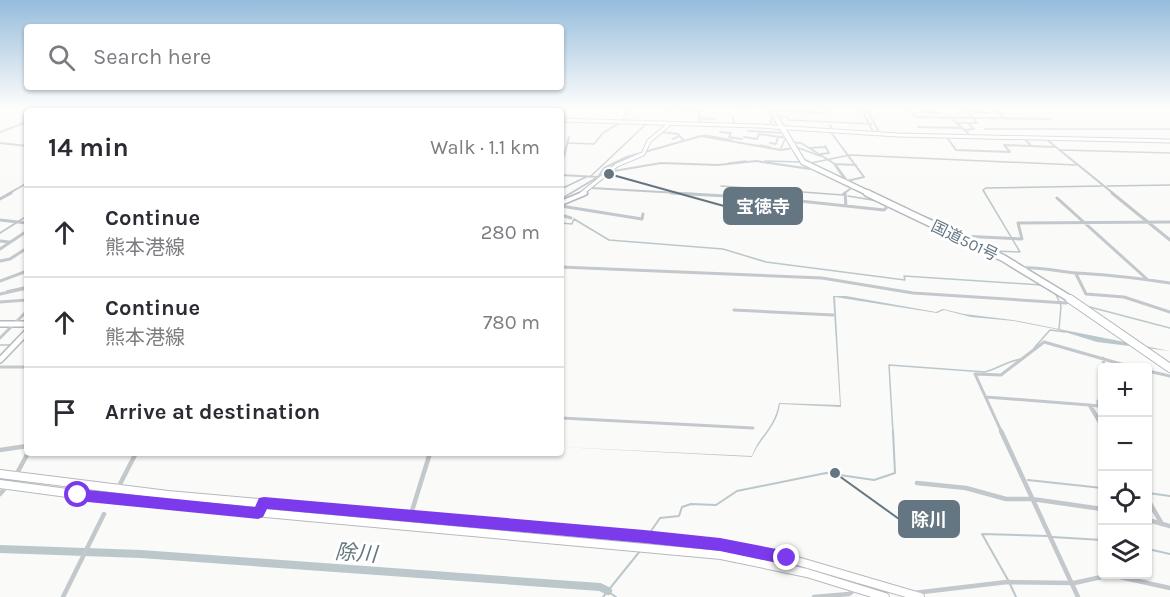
<!DOCTYPE html>
<meta charset="utf-8">
<style>
:root{--surface:#fff;--page:#f2f2f3;--text:#2b2b33;--muted:#7c7c81;--line:#e1e1e2}
body{margin:0;font-family:Karla,"Noto Sans JP",sans-serif;background:var(--page);color:var(--text)}
.controls{position:absolute;right:18px;bottom:18px;display:grid;overflow:hidden;border-radius:6px;box-shadow:0 2px 4px #0004}
.controls button{width:54px;height:54px;display:grid;place-items:center;padding:0;border:0;border-bottom:2px solid var(--line);background:var(--surface);color:var(--text);font:30px sans-serif}
.stop{position:absolute;width:18px;height:18px;margin:-14px;border:4px solid #7c3aed;border-radius:50%;background:#fff}
.stop.end{background:#7c3aed;border-color:#fff;box-shadow:0 2px 6px #0008}
.list{margin:0;padding:0;list-style:none}
h2{display:flex;justify-content:space-between;align-items:center;height:78px;margin:0;padding:0 24px;font-size:26px}
h2 small{font-size:20px;font-weight:400;color:var(--muted)}
.list li{display:grid;grid-template-columns:39px 1fr auto;gap:18px;align-items:center;box-sizing:border-box;height:90px;padding:0 24px;border-top:2px solid var(--line)}
.list b{display:block;font-size:22px;white-space:nowrap}
.list p{margin:0;font-size:20px;white-space:nowrap;color:var(--muted)}
.list em{font-size:20px;font-style:normal;color:var(--muted)}
.icon{flex:none;width:33px;height:33px;fill:none;stroke:currentColor;stroke-width:2;stroke-linecap:round;stroke-linejoin:round}
.map{position:relative;flex:none;width:1170px;height:597px;overflow:hidden}
.search{position:absolute;background:var(--surface);box-shadow:0 2px 4px #0004;left:24px;top:24px;width:540px;height:66px;display:flex;align-items:center;gap:15px;box-sizing:border-box;padding:0 21px;border-radius:6px;color:var(--muted);font-size:22px}
.panel{position:absolute;background:var(--surface);box-shadow:0 2px 4px #0004;left:24px;top:108px;width:540px;height:348px;border-radius:6px}
.map>svg:first-child{display:block}
.water{fill:#bbc7cb}
.lines{fill:none;stroke-linecap:round;stroke-linejoin:round}
.stream-far1{stroke:#bbc7cb;stroke-width:1.5}
.stream{stroke:#bbc7cb;stroke-width:2}
.river{stroke:#bbc7cb;stroke-width:8}
.secondary-far2-casing{stroke:#b3babf;stroke-width:5}
.secondary-far1-casing{stroke:#b3babf;stroke-width:7}
.secondary-casing{stroke:#b3babf;stroke-width:8}
.primary-casing{stroke:#b5babe;stroke-width:10}
.highway-far2-casing{stroke:#b4b9bd;stroke-width:7}
.highway-far1-casing{stroke:#b4b9bd;stroke-width:9}
.highway-casing{stroke:#b4b9bd;stroke-width:10}
.street-far2{stroke:#c3c8cc;stroke-width:2}
.street-far1{stroke:#c3c8cc;stroke-width:3}
.street{stroke:#c3c8cc;stroke-width:4.5}
.secondary-far2{stroke:#fff;stroke-width:3}
.secondary-far1{stroke:#fff;stroke-width:4}
.secondary{stroke:#fff;stroke-width:5}
.primary{stroke:#fff;stroke-width:8}
.highway-far2{stroke:#fff;stroke-width:4.5}
.highway-far1{stroke:#fff;stroke-width:6}
.highway{stroke:#fff;stroke-width:8}
.route{fill:#7c3aed}
.labels{text-anchor:middle;stroke-width:6;stroke-linejoin:round;paint-order:stroke}
.street-label{font-size:16px;fill:#657683;stroke:#fff}
.near-water-label{font-size:21px;font-style:italic;fill:#60757c;stroke:#fff}
.leader{fill:none;stroke:#657683;stroke-width:2}
.callout-dot{fill:#657683;stroke:#fff;stroke-width:2}
.callout{fill:#657683;stroke:#657683;stroke-width:2}
.callout-label{font-size:18px;text-anchor:middle;font-weight:bold;fill:#fff}
</style>
<div class="map">
<svg width="1170" height="597" viewBox="0 0 1170 597">
<rect width="100%" height="100%" fill="#fafaf8"/>
<path class="water" d="M833,296H846L936,312L943,309L964,314L1013,320L1170,351L1097,342L1055,329L1014,321L971,317L944,310L937,313L835,297L841,407L780,404C777,427 760,438 752,457L561,447L752,456C759,435 774,430 779,403L840,405Z"/>
<g class="lines">
<path class="stream-far1" d="M675,108L698,111
M734,108L749,109
M759,108L767,109
M665,109L673,110
M774,110L826,113L824,108
M253,111L257,108
M778,116L787,117L788,120L872,124
M621,122L627,113L626,108
M985,129H1170
M704,135L732,140
M568,143L594,144L603,133L618,124
M760,145L770,147
M796,147L820,156
M781,148L785,139
M1061,150L1170,153
M765,161L802,162
M729,163L746,161
M811,163L850,155L1076,165
M834,164L845,180
M591,176L645,125
M721,186L843,195
M1107,186L1170,185
M561,189L586,177
M848,196L878,201
M561,199L598,177
M918,214L936,221
M561,223L572,224L574,219L609,240L723,249L766,262L905,280L904,276L1041,285
M0,233L27,216
M996,251L1020,252L983,190L986,188L1102,186
M1024,274L1045,287
M7,291L25,287
M1055,292L1061,306L1059,329
M1086,306L1170,328
M0,345H11
M1034,348L1050,330L1065,332
M1093,408L1102,423
M893,433L889,365L985,372C1000,368 1004,362 1021,359"/>
<path class="stream" d="M1028,480L1102,488
M1148,493L1170,496
M649,534L660,518L679,516L682,507L691,504L716,505L737,491L826,473L874,480L895,473L893,431
M1052,537L1102,540
M1148,549L1170,554
M1008,580L982,534L1047,536
M1010,584L1016,597
M609,592L616,597
M603,597L640,551"/>
<path class="river" d="M0,549L141,554L600,587L608,591"/>
<g class="secondary-far2-casing">
<path id="secondary-far2" d="M345,108L405,111
M278,111L280,108
M561,120L759,126L898,135L1170,141
M581,194L617,165L643,154L649,141L668,125"/>
</g>
<g class="secondary-far1-casing">
<path id="secondary-far1" d="M561,203L585,193"/>
</g>
<g class="secondary-casing">
<path id="secondary" d="M0,324H27
M0,360L27,332"/>
</g>
<g class="primary-casing">
<path id="primary" d="M0,474L168,495L696,541L787,558L920,597
M0,484L112,499L721,555L807,573L885,597"/>
</g>
<g class="highway-far2-casing">
<path id="highway-far2" d="M770,108L803,162L870,194"/>
</g>
<g class="highway-far1-casing">
<path id="highway-far1" d="M867,193L1003,258L1072,300"/>
</g>
<g class="highway-casing">
<path id="highway" d="M1070,299L1170,368"/>
</g>
<path class="street-far2" d="M861,108L874,134
M866,108L880,134
M907,108L916,117L1050,119
M918,108L924,112L940,113
M965,108L973,118
M995,110L1007,119
M49,111L57,108
M146,111L151,108
M207,111L211,108
M293,111L297,108
M329,111L332,108
M450,111L452,108
M520,111L522,108
M968,111L988,113
M699,118L714,119
M733,118L735,126
M951,118L972,137
M958,123H977L973,118
M830,125L833,131
M699,126L700,108
M770,126L772,117
M918,127L962,128
M964,130L974,129L969,124
M748,131L785,133
M830,131L864,177L847,181
M0,132L27,122
M662,132L678,134L683,140
M720,132L731,133
M731,133L729,137L742,139
M946,136L956,150L1010,152L1004,145L1031,146
M744,137L757,139L759,134L788,138
M1024,138L1031,146L1054,147
M673,139L679,136
M1046,139L1114,194
M790,142L801,143L835,164L856,165
M0,143L27,146
M770,143L776,144L778,137
M809,148L825,147
M821,154L829,153L825,146
M835,164L846,179
M561,167L569,137
M608,172L661,163L718,165L756,161L817,170
M561,175L598,177
M598,177L604,168L627,157L701,136L781,150L793,148
M591,188L696,194
M8,194L27,183
M843,194L853,187"/>
<path class="street-far1" d="M671,193L781,199L884,210L890,204
M845,193L846,206
M1112,193L1170,240
M1057,198L1148,280
M0,199L11,193
M561,206L642,219L643,214
M561,215L571,218
M0,220L27,223
M937,221L965,235
M961,236L1022,239L1018,223L1170,222
M0,241L9,242
M0,249L27,231
M0,261L10,259L27,248
M561,267L822,278L913,293L1066,303L1071,301
M1021,268C1041,266 1057,272 1077,273C1108,275 1139,278 1170,283
M1076,274L1086,294L1124,297L1170,312
M0,281L27,271
M0,294L27,288
M0,302L27,300
M734,310L833,315
M0,338L27,311
M1103,358L1104,368
M0,367H27
M1148,371L1170,376
M986,397L1089,405
M1102,402L1098,401V406L1089,405L1102,427
M561,418L753,428
M1002,433L975,374L1001,375L1044,342L1135,368"/>
<path class="street" d="M1001,431L1078,597
M0,450L27,446
M16,475L28,453
M917,483L966,488L1006,499H1032L1102,509
M118,488L136,453
M0,494L7,486
M1148,500L1162,524
M411,514L430,453
M1148,520L1170,526
M914,593L1007,582L1074,583L1111,575L1170,588
M63,597L104,514
M814,597L849,594L856,589"/>
<use href="#secondary-far2" class="secondary-far2"/>
<use href="#secondary-far1" class="secondary-far1"/>
<use href="#secondary" class="secondary"/>
<use href="#primary" class="primary"/>
<use href="#highway-far2" class="highway-far2"/>
<use href="#highway-far1" class="highway-far1"/>
<use href="#highway" class="highway"/>
</g>
<linearGradient id="sky" x2="0" y2="1"><stop stop-color="#96bcdc"/><stop offset="0.56" stop-color="#fdfdfc"/><stop offset="1" stop-color="#fdfdfc" stop-opacity="0"/></linearGradient>
<rect width="1170" height="192" fill="url(#sky)"/>
<path class="route" d="M78,489L255,507L259,498L264,497L644,530L720,538L787,551L794,558L787,565L720,551L644,543L267,509L263,517L258,519L78,501L72,495Z"/>
<g class="labels">
<g class="street-label">
<text transform="translate(965 240) rotate(26)" y="6">国道501号</text>
</g>
<g class="near-water-label">
<text transform="translate(356 553) rotate(4)" y="7">除川</text>
</g>
</g>
<path class="leader" d="M609 174L724 206M835 473L899 519"/>
<g class="callout-dot">
<circle cx="609" cy="174" r="6"/>
<circle cx="835" cy="473" r="6"/>
</g>
<g class="callout">
<rect x="724" y="188" width="78" height="36" rx="6"/>
<rect x="899" y="501" width="60" height="36" rx="6"/>
</g>
<g class="callout-label">
<text x="763" y="213">宝徳寺</text>
<text x="929" y="526">除川</text>
</g>
</svg>
<div class="controls">
<button>+</button>
<button>−</button>
<button><svg class="icon" aria-label="locate" viewBox="0 0 24 24"><circle cx="12" cy="12" r="6"/><path d="M12 2v4M12 18v4M2 12h4M18 12h4"/></svg></button>
<button><svg class="icon" aria-label="layers" viewBox="0 0 24 24"><path d="M12 4l9 5-9 5-9-5zM3 14l9 5 9-5"/></svg></button>
</div>
<div class="stop" style="left:78px;top:495px"></div>
<div class="stop end" style="left:787px;top:558px"></div>
<div class="search"><svg class="icon" aria-label="search" viewBox="0 0 24 24"><circle cx="10" cy="10" r="6"/><path d="M15 15l6 6"/></svg>Search here</div>
<section class="panel">
<h2>14 min<small>Walk · 1.1 km</small></h2>
<ul class="list">
<li><svg class="icon" aria-label="ahead" viewBox="0 0 24 24"><path d="M12 20V5M6 11l6-6 6 6"/></svg><div><b>Continue</b><p>熊本港線</p></div><em>280 m</em></li>
<li><svg class="icon" aria-label="ahead" viewBox="0 0 24 24"><path d="M12 20V5M6 11l6-6 6 6"/></svg><div><b>Continue</b><p>熊本港線</p></div><em>780 m</em></li>
<li><svg class="icon" aria-label="arrive" viewBox="0 0 24 24"><path d="M6 21V4h12l-3 4 3 4H6"/></svg><div><b>Arrive at destination</b></div></li>
</ul>
</section>
</div>
